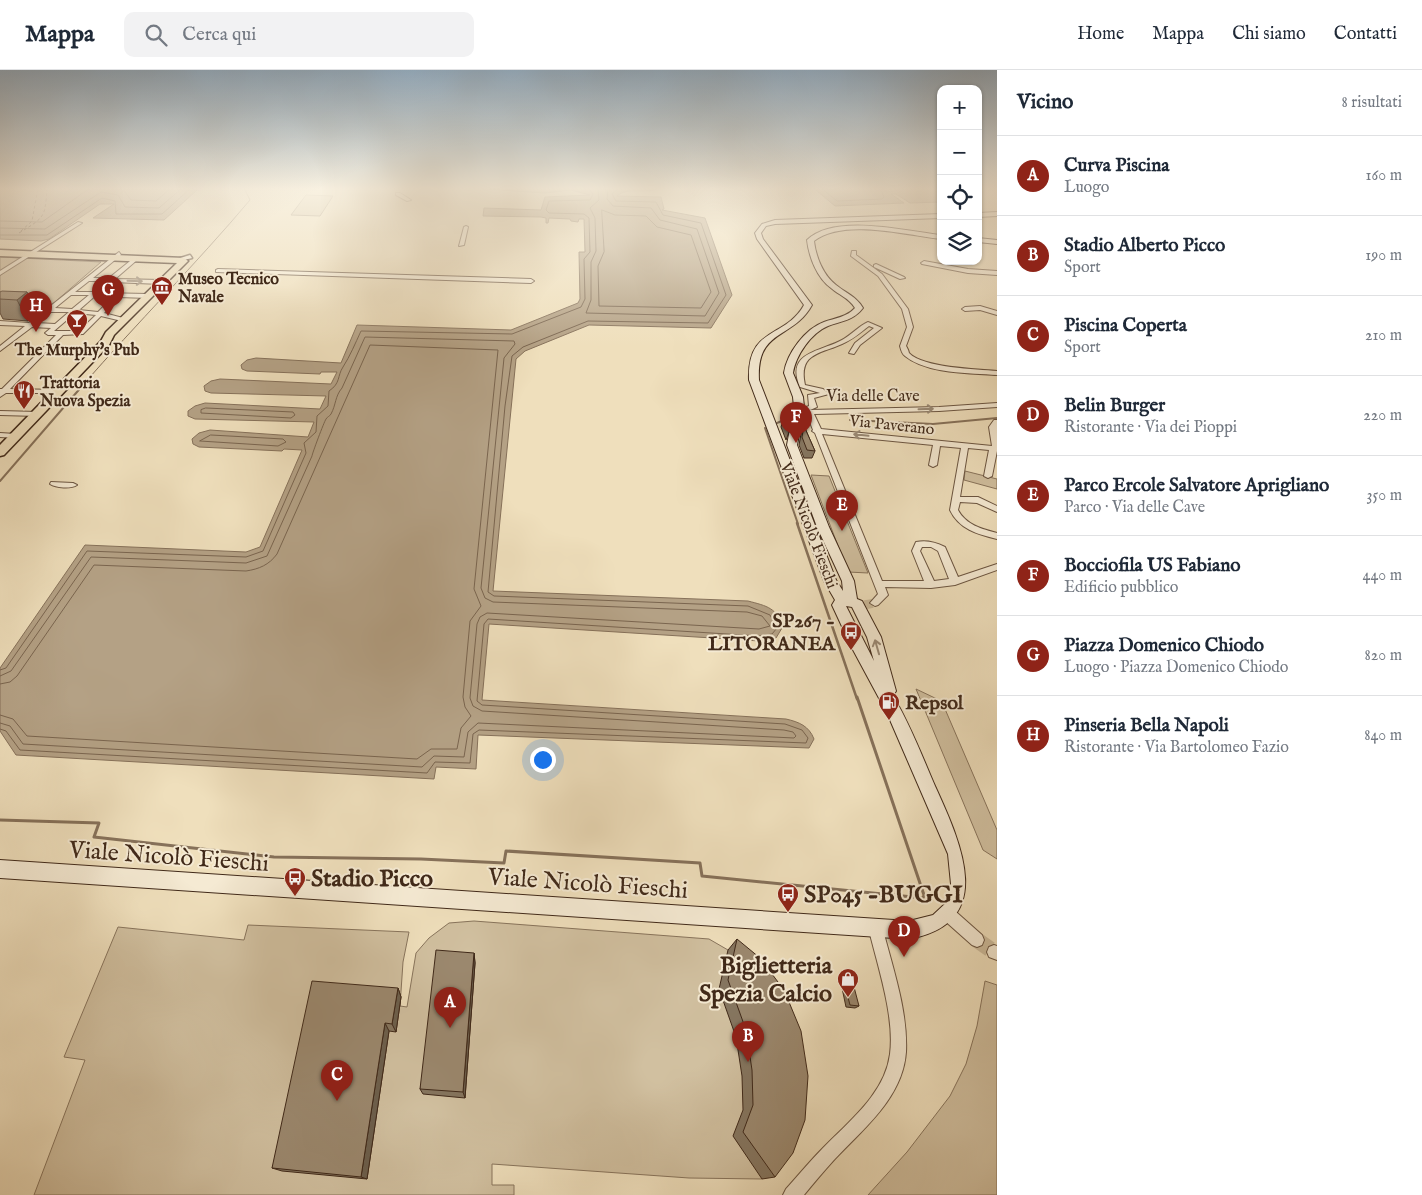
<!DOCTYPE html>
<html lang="it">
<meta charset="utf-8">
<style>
:root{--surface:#fff;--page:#f2f2f3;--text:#1f2937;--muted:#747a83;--line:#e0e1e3;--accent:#8f2418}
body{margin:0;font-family:"IM FELL English",serif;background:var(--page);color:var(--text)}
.controls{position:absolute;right:15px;top:15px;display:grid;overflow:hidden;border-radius:10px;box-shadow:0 1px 4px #0004}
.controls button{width:45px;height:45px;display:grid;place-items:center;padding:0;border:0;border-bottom:1px solid var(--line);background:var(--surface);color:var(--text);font:25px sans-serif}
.you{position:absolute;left:542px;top:689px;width:18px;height:18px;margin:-12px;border:4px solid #fff;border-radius:50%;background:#1a73e8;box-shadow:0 0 0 8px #1a73e833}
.badge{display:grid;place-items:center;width:32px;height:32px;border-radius:50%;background:var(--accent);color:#fff;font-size:16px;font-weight:700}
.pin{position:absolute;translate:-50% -41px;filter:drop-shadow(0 1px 2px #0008)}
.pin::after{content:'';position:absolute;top:26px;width:18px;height:15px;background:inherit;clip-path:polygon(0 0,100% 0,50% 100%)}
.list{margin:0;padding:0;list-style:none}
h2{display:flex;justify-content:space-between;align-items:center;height:65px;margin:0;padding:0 20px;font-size:21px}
h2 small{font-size:16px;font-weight:400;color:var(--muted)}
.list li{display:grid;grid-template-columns:32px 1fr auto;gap:15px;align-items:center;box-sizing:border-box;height:80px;padding:0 20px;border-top:1px solid var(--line)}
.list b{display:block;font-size:19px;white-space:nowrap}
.list p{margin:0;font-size:16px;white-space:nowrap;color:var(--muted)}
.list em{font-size:16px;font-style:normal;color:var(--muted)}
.icon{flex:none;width:28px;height:28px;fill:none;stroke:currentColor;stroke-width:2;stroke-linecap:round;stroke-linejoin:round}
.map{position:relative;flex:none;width:997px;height:1125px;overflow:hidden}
header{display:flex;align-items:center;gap:30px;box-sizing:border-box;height:70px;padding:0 25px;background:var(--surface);border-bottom:1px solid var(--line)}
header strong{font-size:24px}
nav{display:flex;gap:28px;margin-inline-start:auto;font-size:18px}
.search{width:350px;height:45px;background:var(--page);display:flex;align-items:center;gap:12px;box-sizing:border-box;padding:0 18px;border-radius:10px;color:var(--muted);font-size:19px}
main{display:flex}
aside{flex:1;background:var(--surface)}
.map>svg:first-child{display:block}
.green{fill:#d1c0a0;stroke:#88745c}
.water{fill:#b4a185;stroke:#86715a}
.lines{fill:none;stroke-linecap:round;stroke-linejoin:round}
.shore{stroke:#7a654f;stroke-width:1}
.stream-far3{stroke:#86715a;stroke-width:1}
.stream-far2{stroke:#86715a;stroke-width:2}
.stream-far1{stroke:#86715a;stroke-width:2.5}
.stream{stroke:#86715a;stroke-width:3}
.ferry{stroke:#634d39;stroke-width:1;stroke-dasharray:3 2.5;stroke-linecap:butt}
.minor-tunnel-far1{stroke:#ccbb9b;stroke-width:9;stroke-dasharray:9 5;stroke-linecap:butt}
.minor-tunnel{stroke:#ccbb9b;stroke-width:16;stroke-dasharray:16 8;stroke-linecap:butt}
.minor-casing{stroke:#6c5642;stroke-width:2}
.tertiary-casing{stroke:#6c5642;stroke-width:3}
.secondary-casing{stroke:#402919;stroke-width:2}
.primary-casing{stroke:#402919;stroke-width:3}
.minor{fill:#f5ead3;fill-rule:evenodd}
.tertiary{fill:#f5ead3;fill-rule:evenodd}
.secondary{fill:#f5ead3;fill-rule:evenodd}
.primary{fill:#efdfbc;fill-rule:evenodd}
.wall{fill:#85755f;stroke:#402919}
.shaded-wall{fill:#6c5f4d;stroke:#402919}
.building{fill:#9b886e;stroke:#402919}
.oneway{stroke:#9a8a76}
.labels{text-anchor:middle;stroke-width:4;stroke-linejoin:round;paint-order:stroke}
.far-poi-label{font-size:16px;font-weight:bold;fill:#402919;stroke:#f5ead3;text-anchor:start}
.far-street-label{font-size:16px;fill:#402919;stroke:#f5ead3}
.poi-label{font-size:20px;font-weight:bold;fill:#402919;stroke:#f5ead3;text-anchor:end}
.near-street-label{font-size:24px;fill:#402919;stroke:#f5ead3}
.near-poi-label{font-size:24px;font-weight:bold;fill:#402919;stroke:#f5ead3;text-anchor:start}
</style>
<header>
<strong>Mappa</strong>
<div class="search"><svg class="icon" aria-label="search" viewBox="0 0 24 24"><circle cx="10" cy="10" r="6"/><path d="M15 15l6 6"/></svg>Cerca qui</div>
<nav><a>Home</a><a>Mappa</a><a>Chi siamo</a><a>Contatti</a></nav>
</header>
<main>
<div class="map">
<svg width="997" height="1125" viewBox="0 0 997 1125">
<rect width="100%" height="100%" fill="#efdfbc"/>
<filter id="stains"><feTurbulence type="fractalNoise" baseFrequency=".004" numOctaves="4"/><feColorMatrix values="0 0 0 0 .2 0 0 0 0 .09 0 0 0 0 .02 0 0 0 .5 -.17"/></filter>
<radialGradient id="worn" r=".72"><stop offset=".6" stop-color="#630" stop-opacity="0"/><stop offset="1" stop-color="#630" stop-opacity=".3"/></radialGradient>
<path class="green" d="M306,125L333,126L320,146L291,145Z
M0,187L101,192L48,238L0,236Z
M965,401L997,409V419L964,410Z
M811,405L829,406L868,503L848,502Z
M916,619L937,629L945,639L997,760V789L983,780Z
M474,851L709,869L728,880L750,898L770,1102L762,1109L689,1108L492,1094V1115H514V1125H34L85,990L64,987L118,857L244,870L248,855L409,862L403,892L400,936L407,937L416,883L429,868L449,853Z
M985,911L997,915V1125H868L907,1082L950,1026L966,994L977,956Z"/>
<path class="water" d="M0,118L197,120L164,150L93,148L114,134H100L49,169L41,171L0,169Z
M470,118H659C647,125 627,116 617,126L661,127L664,139L662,140L705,148L732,225L711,258L589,255L525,281L516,289L493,521L748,531C767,536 778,538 782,558L776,568L760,571L489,554L482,630L786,649C799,652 809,656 814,669L809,678L478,665L476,699L436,697L434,709L16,685L0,661V598L85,475L246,482L260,477L302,380L284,379L282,381L199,377L193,374L192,369L199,363L210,360L308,367L314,352L195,349L188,346V341L195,336L205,333L320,339L326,326L211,323L205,321L204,316L211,311L220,309L331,314L337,302H321L320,304L247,301L242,299L241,295L247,290L256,288L341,293L357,255L511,260L578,233L580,229L579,182H585L584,149H579L578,152L571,151L570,149L549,148L548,153H546V148L541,147L483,146L484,138L541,140L545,127L590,125L571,120L545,123Z
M817,118H882L887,122L892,121L888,118H941V132L910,133L896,124H891L904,133L835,136L816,120L818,119Z"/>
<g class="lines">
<path class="shore" d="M122,118L131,130L156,131L171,118
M598,118L599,130L590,138L595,148L596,181L591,192V230L586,243L705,246L719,223L697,159L660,150L651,138L613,136L607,129L608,118
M821,118L837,131L882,129L884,127L880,118
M602,140L615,145L646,146L657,157L691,165L711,222L701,238L599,236L598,196L604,182Z
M0,151L42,152L90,118
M0,158L45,159L101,122L118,125L125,137L159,138L182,118
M0,165H47L102,128L115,131L116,144H162L191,118
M206,338L293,342L295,345L291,348L201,343V340Z
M211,365L283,369L286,372L278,376L200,371Z
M0,600L6,598L87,481L246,487L263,481L306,383L304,373L316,362L317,346L328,336L329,321C341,313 337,306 343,297C350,286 355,274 361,261L512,264L581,237L585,229L584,189L590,182L589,148L584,144L549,143L546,140L549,131L590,130L593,124L588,118
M0,606L11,601L91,487L246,493L267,486L312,386C312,384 324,352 326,349C328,346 329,347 331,344C336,335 335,326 342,318L365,267L514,271L515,274L504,288L481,518L485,528L493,532L747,542L762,546L770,556L759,559L487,543L480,547L477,554L470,628L473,636L482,641L784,660L793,662L796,666L794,668L478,653L468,662L464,687L434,686L422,697L23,674L10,656L0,653
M0,614L10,612L17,606L94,495L246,501C259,499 269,495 277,484L370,275L498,280L474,519L481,536L470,551L463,627L465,637L471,646L461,658L457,679H431L417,689L27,666L13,649L0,645
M0,659L6,661L20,680L427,703L435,692L470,693L473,664L479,660L806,673L808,668L802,660L785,654L482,635L477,631L484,554L488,549L759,566L772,564L777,558L770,545L748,536L494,526L488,522L505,336L512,286L523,277L588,251L708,253L726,225L701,153L663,145L656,132L616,131L612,124L619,118"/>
<path class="stream-far3" d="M82,316C137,253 196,194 250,130L244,118"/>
<path class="stream-far2" d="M800,349H806
M850,350L933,354L997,348
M777,353L784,350
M765,358L798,454
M0,411L83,315"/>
<path class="stream-far1" d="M797,453L857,629"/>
<path class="stream" d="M0,750L99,753L94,767L274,787L421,789L504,793L506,781L700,793L702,806L923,828L924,825L857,627"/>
<path class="ferry" d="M21,161L32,151L38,118
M19,163C45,147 45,148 47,118"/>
<path class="minor-tunnel-far1" d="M864,535L875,533"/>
<path class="minor-tunnel" d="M977,870L994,882"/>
<g class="minor-casing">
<path id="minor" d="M396,123H400L411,130L407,131L396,125Z
M78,152L82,153L0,205V201Z
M466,156L468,157L464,175L459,176L464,157Z
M852,181H856V185L882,204L908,239L913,257L906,276C907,277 909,282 909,283C923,298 977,299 997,301V305C970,303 927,304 905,286C902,284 901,280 900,276L907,257L902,239L878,206L851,186Z
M119,182L121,185L93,208H109L135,187L137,188V190L115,209L161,210L164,212L161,214L112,212L99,223L148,224L151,226L148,228L119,227L104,243L123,248L127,251L126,252L101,246L83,264L63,265L50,278L98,279L101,281L100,282H46L10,319L58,320L60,321V323H6L0,327V319H2L56,265H48L45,263L51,258L32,257L0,281V276L25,256L0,255V251L29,253L44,241L0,239V235L48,238ZM89,211H105L93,222H75ZM71,225H89L72,239L55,238ZM95,226L113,227L98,242L79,240ZM51,242H69L55,254L36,253ZM75,243L96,245L79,261H54Z
M924,191L968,199L997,201V205L968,203L922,194L921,193Z
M876,194L904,207L905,208L900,209L874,197V195Z
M218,199L531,209L534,211L531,213L216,202V200Z
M980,236L997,241V245L980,240L965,241L962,239L965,237Z
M868,252L882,258L860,275L854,284L849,283L855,273L874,258L869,256C860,263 852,270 842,274C820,284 798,283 805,315L823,319L829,324L814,328L817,337L810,340L939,337L997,333V337L939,341L814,344L821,359L992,376L989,357L994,350H997V381L992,406L988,408L984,406L989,380L968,378L960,427H978L997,436V442L977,433L960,432L958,440C966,455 982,459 997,463V469C977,464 959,459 950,440L961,378L940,376L937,395L933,397L929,395L933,375L822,364L882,511H924L912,481L916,472C927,470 935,472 945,477L958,507L997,494V500L955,515L931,518L885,517L888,525L878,535L875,536L870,533L878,524L815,363L812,361L813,360L806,342L807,341L801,339L809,336L808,325L820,323L800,317C785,282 820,282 842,270C851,265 859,256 868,252ZM922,477H931L938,481L949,509L934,511L920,481Z
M0,341L38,342L42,344L38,346L0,345Z
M0,363L16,364L20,366L16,368L0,367Z
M51,412L73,413L77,415C71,419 56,418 50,414Z
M950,839L955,841L982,865L984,870L982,875L977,877L972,875L945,851L943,846L945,841Z
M875,849L880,851L882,856C892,896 908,940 906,982C903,1028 862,1060 833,1091C823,1102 813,1114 804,1125H783L786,1119C798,1106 809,1092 822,1079C848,1052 885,1024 890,984C895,946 877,894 868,856L870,851Z
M994,875L997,876V890L989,887L987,882L989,877Z"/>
</g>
<g class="tertiary-casing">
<path id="tertiary" d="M190,185L192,188L180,191L177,189Z"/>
</g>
<g class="secondary-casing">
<path id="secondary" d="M997,142V146L978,147V143Z
M941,144V148L775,154L766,156L761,163L763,169L812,235C793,270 756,258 759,310L836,510L843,521L842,511L817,457L787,375L794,337L793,327L784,303C787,283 805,259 824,252C835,248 847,247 855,238C849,228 839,225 831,218C817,208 809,187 807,170C834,143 906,161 941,165V169C906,165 843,148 814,171C816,187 823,205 836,215C846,223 857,227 863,238C854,250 842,251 828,256C811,263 796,285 793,303L803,327L804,337L797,375L829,457L854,511L857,529L862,531L881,567L896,621L893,626C910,654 922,686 935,716C962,775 997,853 909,869L0,808V790L909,851L933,845L948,831L951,814L948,784L887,643L852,578L832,535L835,530L824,511L749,310C747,256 785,269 804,235L757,169L755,163L762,154L775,150ZM846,536L852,537L867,567L874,591Z
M978,168L997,170V174L978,172Z"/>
</g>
<g class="primary-casing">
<path id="primary" d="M0,180L184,188L188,191L114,265L109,275L4,385L0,386V375L101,271L106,262L177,193L0,186Z"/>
</g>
<use href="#minor" class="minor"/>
<use href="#tertiary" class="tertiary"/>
<use href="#secondary" class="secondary"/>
<use href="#primary" class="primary"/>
</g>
<path class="wall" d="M0,222H27L38,243L28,251L3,249L0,243Z
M786,346H792L789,362L786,370L781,357L783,350H785Z
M804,356L815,381L812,388H804L799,375L801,364Z
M737,869L775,1107L762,1109L733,1066L743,1040L742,1006L736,967L719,919L728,880Z
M474,883L475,893L465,1028L423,1024L420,1019Z
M845,916L859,936L855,938L846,937L842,918Z
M398,918L401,927L396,962L389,961L367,1109L282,1101L272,1098Z"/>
<path class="shaded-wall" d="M27,222L38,243L28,251L17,230Z
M474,883L475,893L465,1028L463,1022Z
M398,918L401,927L396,962L392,954Z
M385,953L389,961L367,1109L361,1107Z"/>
<path class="building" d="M2,221L27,222L17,230L0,229V222Z
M786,346H792L789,362L783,350H788Z
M804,356L815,381L807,380L802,367Z
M737,869L760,888L784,920L801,961L808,1006L805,1050L793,1083L775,1107L743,1062L753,1035L752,1000L746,960L728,910Z
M436,880L474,883L463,1022L420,1019Z
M312,911L398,918L392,954L385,953L361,1107L272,1098Z
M845,916L854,917L859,936L850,935Z"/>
<defs><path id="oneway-shaft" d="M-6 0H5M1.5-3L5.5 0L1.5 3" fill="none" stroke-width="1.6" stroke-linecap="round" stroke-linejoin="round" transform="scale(1.25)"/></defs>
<g class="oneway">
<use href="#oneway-shaft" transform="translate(135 211) rotate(2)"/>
<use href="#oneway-shaft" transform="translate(926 339) rotate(-2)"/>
<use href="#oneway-shaft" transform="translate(861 365) rotate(-174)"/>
<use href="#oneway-shaft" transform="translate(877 577) rotate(-106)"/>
</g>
<linearGradient id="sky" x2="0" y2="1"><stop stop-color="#93acc0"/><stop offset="0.43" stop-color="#f8f1e1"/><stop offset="1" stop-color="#f8f1e1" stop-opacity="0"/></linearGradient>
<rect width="997" height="276" fill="url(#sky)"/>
<defs>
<g id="museum-pin" transform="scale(1.125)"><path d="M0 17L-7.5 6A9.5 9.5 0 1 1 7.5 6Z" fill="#8f2418" stroke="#f5ead3"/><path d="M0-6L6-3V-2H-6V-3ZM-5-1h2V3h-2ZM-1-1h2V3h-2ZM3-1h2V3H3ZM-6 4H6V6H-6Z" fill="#fff"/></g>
<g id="bar-pin" transform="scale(1.125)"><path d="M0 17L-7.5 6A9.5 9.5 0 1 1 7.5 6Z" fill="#8f2418" stroke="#f5ead3"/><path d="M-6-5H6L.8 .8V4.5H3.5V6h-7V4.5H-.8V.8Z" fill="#fff"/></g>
<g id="restaurant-pin" transform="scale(1.125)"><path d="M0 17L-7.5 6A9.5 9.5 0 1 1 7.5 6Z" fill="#8f2418" stroke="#f5ead3"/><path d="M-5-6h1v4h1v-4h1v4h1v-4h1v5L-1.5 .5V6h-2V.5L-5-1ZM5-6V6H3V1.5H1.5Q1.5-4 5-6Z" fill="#fff"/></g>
<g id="bus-pin" transform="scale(1.125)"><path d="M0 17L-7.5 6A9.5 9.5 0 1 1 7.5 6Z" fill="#8f2418" stroke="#f5ead3"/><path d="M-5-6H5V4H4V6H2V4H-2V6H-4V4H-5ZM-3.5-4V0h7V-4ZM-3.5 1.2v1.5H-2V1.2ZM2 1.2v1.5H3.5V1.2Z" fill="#fff"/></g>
<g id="fuel-pin" transform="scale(1.125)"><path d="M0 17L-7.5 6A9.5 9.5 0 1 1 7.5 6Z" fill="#8f2418" stroke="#f5ead3"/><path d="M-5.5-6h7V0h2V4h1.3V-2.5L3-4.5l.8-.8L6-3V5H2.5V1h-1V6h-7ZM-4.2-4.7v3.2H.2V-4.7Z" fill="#fff"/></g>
<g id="shop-pin" transform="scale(1.125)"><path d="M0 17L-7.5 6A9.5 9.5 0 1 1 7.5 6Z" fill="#8f2418" stroke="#f5ead3"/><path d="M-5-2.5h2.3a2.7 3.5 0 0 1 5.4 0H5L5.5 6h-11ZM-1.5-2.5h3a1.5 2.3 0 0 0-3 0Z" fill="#fff"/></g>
</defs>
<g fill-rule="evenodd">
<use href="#museum-pin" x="162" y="217"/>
<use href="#bar-pin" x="77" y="250"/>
<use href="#restaurant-pin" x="24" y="321"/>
<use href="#bus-pin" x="851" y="562"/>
<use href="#fuel-pin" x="889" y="632"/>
<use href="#bus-pin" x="295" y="808"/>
<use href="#bus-pin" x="788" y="824"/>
<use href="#shop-pin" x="848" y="909"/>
</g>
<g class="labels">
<g class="far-poi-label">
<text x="178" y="214">Museo Tecnico<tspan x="178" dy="18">Navale</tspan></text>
<text x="77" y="285" text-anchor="middle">The Murphy's Pub</text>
<text x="40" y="318">Trattoria<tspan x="40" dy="18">Nuova Spezia</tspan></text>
</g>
<g class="far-street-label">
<text x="873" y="331">Via delle Cave</text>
<text transform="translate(892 354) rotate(6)" y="6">Via Paverano</text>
<text transform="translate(810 455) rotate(69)" y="6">Viale Nicolò Fieschi</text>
</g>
<g class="poi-label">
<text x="835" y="557">SP267 -<tspan x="835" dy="23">LITORANEA</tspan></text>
<text x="905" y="639" text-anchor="start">Repsol</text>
</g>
<g class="near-street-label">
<text transform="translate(169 786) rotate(4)" y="8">Viale Nicolò Fieschi</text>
<text transform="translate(588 813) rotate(4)" y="8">Viale Nicolò Fieschi</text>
</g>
<g class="near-poi-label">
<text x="311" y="816">Stadio Picco</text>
<text x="804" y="832">SP045 -BUGGI</text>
<text x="832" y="903" text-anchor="end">Biglietteria<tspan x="832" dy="28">Spezia Calcio</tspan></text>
</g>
</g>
<rect width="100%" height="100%" filter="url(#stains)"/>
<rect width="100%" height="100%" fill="url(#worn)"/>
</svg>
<div class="controls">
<button>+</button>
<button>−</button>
<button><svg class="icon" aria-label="locate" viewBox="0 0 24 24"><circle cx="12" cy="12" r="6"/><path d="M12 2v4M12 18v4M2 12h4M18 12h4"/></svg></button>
<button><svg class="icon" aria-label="layers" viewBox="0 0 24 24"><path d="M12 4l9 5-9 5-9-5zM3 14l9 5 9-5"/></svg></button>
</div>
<div class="you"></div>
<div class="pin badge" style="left:450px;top:958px">A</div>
<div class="pin badge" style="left:748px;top:992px">B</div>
<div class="pin badge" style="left:337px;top:1031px">C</div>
<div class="pin badge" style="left:904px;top:887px">D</div>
<div class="pin badge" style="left:842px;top:461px">E</div>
<div class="pin badge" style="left:796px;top:373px">F</div>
<div class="pin badge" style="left:108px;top:246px">G</div>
<div class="pin badge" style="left:36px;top:262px">H</div>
</div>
<aside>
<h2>Vicino<small>8 risultati</small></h2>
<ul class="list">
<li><span class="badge">A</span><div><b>Curva Piscina</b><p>Luogo</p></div><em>160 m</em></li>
<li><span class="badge">B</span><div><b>Stadio Alberto Picco</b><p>Sport</p></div><em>190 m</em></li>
<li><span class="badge">C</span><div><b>Piscina Coperta</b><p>Sport</p></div><em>210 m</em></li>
<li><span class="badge">D</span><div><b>Belin Burger</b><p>Ristorante · Via dei Pioppi</p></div><em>220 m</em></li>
<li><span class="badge">E</span><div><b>Parco Ercole Salvatore Aprigliano</b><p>Parco · Via delle Cave</p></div><em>350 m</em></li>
<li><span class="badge">F</span><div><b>Bocciofila US Fabiano</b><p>Edificio pubblico</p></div><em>440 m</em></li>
<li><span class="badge">G</span><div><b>Piazza Domenico Chiodo</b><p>Luogo · Piazza Domenico Chiodo</p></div><em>820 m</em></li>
<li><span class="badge">H</span><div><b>Pinseria Bella Napoli</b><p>Ristorante · Via Bartolomeo Fazio</p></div><em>840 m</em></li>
</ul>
</aside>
</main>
